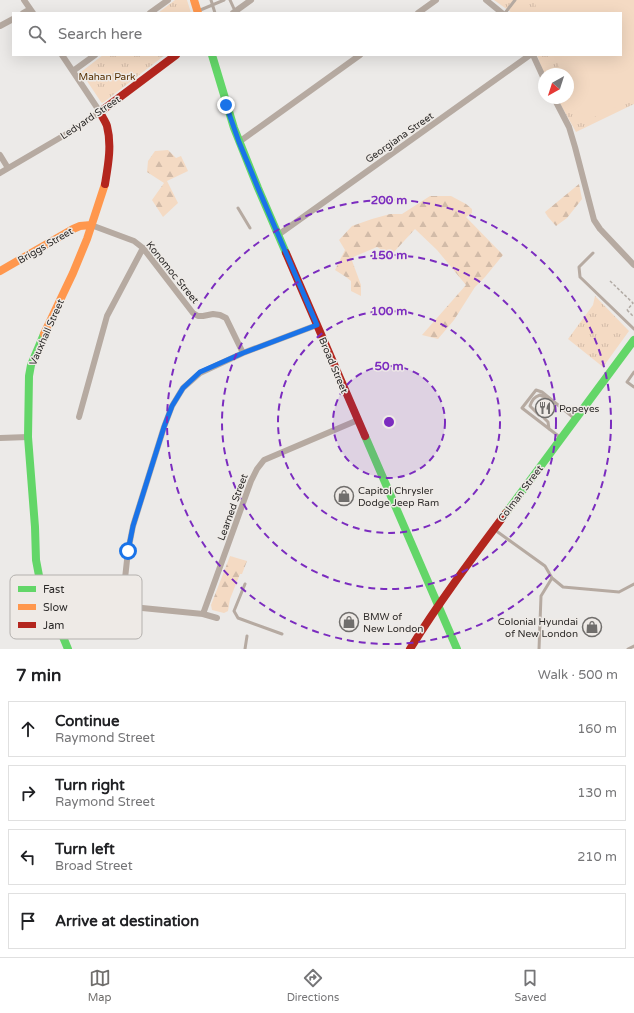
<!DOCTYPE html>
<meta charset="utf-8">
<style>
:root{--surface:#fff;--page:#f6f6f6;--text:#202124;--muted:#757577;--line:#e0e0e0;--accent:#706e6c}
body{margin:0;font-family:"Varela Round",sans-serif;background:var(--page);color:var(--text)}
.compass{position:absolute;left:538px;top:68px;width:36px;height:36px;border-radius:50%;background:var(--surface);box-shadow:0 4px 16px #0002;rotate:219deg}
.stop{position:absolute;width:12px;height:12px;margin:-9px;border:3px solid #1a73e8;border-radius:50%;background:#fff}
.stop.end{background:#1a73e8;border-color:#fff;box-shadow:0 1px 4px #0008}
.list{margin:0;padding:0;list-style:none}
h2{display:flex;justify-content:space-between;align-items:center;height:52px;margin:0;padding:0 16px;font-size:17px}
h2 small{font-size:13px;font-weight:400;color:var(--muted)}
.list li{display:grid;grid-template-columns:26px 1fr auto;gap:12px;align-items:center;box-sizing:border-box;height:56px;margin:0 8px 8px;padding:0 8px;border:1px solid var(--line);border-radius:0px}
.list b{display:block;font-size:15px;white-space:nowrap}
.list p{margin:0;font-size:13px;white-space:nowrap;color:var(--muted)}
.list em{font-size:13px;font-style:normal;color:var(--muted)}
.icon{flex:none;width:22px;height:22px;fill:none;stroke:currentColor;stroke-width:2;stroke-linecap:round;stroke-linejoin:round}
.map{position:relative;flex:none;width:634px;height:649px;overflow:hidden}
.search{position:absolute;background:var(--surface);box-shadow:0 4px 16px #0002;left:12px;right:12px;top:12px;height:44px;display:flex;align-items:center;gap:10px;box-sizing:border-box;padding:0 14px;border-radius:0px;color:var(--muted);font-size:15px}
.sheet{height:308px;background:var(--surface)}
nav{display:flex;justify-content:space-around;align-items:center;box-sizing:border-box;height:56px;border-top:1px solid var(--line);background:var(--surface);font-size:11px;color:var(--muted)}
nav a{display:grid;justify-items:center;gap:2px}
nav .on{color:var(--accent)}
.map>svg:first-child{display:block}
.grass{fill:url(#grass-tufts)}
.forest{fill:url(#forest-firs)}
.pitch{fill:#f4dac3}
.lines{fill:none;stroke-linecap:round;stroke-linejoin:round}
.path{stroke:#b1aaa4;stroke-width:1.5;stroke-dasharray:3 2;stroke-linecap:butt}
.lane{stroke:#b6aaa1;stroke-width:3}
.street{stroke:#b6aaa1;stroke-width:6}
.fast{stroke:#63d668;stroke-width:8}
.slow{stroke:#ff974d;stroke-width:8}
.jam{stroke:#b3261e;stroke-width:8}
.route{stroke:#1a73e8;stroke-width:5}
.ring{fill:none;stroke:#7b2cbf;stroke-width:2;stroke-dasharray:7 5}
.labels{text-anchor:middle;stroke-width:3;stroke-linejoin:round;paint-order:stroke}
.park-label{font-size:10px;fill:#572f01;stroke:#eeeae6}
.street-label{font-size:10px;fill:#2d2b2a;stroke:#eeeae6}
.poi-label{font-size:10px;fill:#2d2b2a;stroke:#eeeae6;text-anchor:start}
.key{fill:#eeeae6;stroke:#b4b1ae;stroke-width:1}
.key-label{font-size:11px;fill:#2d2b2a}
.centre{fill:#7b2cbf;stroke:#eeeae6;stroke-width:2}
.ring-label{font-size:12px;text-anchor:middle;font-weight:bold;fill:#7b2cbf;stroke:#eeeae6;stroke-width:3;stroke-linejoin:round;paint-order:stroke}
</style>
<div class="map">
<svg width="634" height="649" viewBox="0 0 634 649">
<defs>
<pattern id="grass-tufts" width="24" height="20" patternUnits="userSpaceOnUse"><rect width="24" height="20" fill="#f4dac3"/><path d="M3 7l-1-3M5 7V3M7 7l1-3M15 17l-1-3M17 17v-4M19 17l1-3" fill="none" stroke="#d2bba8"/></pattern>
<pattern id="forest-firs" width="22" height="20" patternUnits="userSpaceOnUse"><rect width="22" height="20" fill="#f4dac3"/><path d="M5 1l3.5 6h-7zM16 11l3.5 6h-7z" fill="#d2bba8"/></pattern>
</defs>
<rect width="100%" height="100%" fill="#eceae8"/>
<path class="grass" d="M175,0H187L191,13H158Z
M494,0H634V104L576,132L557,98H568V74H544L537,55H621V13H512Z
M103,55H165L104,102L102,103L101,102L81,72Z
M595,296L629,331L603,367L568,339L593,305Z"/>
<path class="forest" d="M168,150L176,158L181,156L188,171L167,181L178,203L163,217L152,200L164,183L147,172L148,161L155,151Z
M579,184L582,199L567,218L556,226L548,217L545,212Z
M430,196H451L466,204L472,209V213L466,217L503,255L485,277L475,287L454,320L438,339L422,335L466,285L437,250L415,229L394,252L387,253L377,247L351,258L361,285V296L351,291V281L346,277L335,270L345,250L339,240L352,226L372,219L390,214H402Z
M230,556L247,561L242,574H240L230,599L228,611L224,613L212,610L211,605Z"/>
<path class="pitch" d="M537,0H634V94L620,105L592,118L576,111L568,93V74H560L557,69L559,67L554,55H621V13H537L535,3Z"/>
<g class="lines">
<path class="path" d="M610,281L633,303L627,310
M627,310L634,317"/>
<path class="lane" d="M211,0L215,13
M230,0L235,11
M198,11L224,0
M505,13L515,0
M238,208L250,228
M593,253L579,267L580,277L634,329
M634,372L627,382L634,387
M539,415L530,406C532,400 534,397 540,395L547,398
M544,418L548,422L549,429
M561,438L522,408L536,390L542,392L574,418
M495,530L545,566L552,578L563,587L619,592L634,584
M245,584L234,611L238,618L282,634
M245,649L247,636
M539,649L541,596L552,578
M628,649L634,646"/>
<path class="street" d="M24,0L33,13
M486,0L502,13
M23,13L30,9
M150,13L168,0
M233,13L251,0
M418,13L436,0
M0,26L13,19
M533,55L544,79
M73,71L95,55
M554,98L569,127L575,147L594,220L600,229L634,265
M239,142L360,55
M0,155L8,168
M0,173L75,129L100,112L62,55
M91,225L134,241L143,248L193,313L198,316H203L213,314L220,315L226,318L243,353
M278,235L530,55
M79,417L107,316L143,248
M0,438L28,437
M50,606L59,603L122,606L203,614L217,618
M122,606L128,551L133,526L164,427L172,406L183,388L200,373L243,353L317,325
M203,614L251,481L257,469L264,460L358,420"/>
<path class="fast" d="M212,55L234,128L258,188L286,253
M44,334L31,365L29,376L28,437L35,527L36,560L40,581L68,649
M365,436L457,649
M506,513L634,340"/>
<path class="slow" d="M194,0L198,13
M0,271L73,229L80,226L91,225
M44,334L73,273L87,239L105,184"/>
<path class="jam" d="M105,184C108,166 112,145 107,126C106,122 102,117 100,112L176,55
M286,253L365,436
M410,649C439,602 473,557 506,513"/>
</g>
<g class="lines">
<path class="route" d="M128,551L133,526L164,427L172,406L183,388L200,372L243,353L317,325L258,188L239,142L226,105"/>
</g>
<circle cx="389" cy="422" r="56" fill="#7b2cbf" fill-opacity=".12"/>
<g class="ring">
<circle cx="389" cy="422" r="56"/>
<circle cx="389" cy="422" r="111"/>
<circle cx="389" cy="422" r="167"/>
<circle cx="389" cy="422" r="222"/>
</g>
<defs>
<g id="restaurant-ring" transform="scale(1)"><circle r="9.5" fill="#eeeae6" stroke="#706e6c" stroke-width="1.5"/><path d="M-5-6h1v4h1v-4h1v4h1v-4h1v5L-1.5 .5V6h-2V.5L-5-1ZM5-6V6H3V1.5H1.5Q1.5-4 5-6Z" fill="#706e6c"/></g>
<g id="shop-ring" transform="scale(1)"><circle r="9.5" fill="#eeeae6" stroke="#706e6c" stroke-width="1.5"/><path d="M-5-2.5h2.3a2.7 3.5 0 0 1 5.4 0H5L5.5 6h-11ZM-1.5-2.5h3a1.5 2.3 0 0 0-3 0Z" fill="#706e6c"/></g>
</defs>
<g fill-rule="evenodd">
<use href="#restaurant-ring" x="545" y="408"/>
<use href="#shop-ring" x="344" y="496"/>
<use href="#shop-ring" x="349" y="622"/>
<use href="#shop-ring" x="592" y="627"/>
</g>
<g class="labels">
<g class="park-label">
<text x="107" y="80">Mahan Park</text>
</g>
<g class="street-label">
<text transform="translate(90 117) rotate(-34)" y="4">Ledyard Street</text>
<text transform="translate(399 137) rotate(-35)" y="4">Georgiana Street</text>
<text transform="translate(45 245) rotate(-30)" y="4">Briggs Street</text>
<text transform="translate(173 272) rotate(51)" y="4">Konomoc Street</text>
<text transform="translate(46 332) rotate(-66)" y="4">Vauxhall Street</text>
<text transform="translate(334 365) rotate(67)" y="4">Broad Street</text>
<text transform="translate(520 493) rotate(-53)" y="4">Colman Street</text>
<text transform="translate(232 507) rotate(-70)" y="4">Learned Street</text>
</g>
<g class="poi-label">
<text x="559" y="412">Popeyes</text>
<text x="358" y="494">Capitol Chrysler<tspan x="358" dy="12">Dodge Jeep Ram</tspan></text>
<text x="363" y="620">BMW of<tspan x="363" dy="12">New London</tspan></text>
<text x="578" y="625" text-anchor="end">Colonial Hyundai<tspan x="578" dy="12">of New London</tspan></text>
</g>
</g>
<rect x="10" y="575" width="132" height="64" rx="6" class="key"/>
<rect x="18" y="586" width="18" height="6" fill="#63d668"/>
<rect x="18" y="604" width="18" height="6" fill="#ff974d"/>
<rect x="18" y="622" width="18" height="6" fill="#b3261e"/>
<g class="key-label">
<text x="43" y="593">Fast</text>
<text x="43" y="611">Slow</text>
<text x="43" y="629">Jam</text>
</g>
<circle cx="389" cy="422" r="6" class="centre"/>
<g class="ring-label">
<text x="389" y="204">200 m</text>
<text x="389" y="259">150 m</text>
<text x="389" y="315">100 m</text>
<text x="389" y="370">50 m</text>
</g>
</svg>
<svg class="compass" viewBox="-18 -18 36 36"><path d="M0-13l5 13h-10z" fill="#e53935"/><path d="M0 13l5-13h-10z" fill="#757577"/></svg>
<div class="stop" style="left:128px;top:551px"></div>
<div class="stop end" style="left:226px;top:105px"></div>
<div class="search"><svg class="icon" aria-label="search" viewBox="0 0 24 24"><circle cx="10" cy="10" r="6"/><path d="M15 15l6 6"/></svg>Search here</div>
</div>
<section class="sheet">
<h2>7 min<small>Walk · 500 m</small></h2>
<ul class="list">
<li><svg class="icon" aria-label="ahead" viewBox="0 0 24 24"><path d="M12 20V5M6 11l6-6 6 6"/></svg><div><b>Continue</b><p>Raymond Street</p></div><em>160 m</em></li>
<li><svg class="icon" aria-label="right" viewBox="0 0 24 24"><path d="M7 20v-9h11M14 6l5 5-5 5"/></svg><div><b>Turn right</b><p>Raymond Street</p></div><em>130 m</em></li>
<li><svg class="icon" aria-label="left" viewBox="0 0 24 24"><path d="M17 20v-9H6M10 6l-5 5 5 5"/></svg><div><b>Turn left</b><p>Broad Street</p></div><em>210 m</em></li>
<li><svg class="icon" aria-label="arrive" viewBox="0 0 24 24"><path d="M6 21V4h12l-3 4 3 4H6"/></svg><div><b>Arrive at destination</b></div></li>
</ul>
</section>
<nav>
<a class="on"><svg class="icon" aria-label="map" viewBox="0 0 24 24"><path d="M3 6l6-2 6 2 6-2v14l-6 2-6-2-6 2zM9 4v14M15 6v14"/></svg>Map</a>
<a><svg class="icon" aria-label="directions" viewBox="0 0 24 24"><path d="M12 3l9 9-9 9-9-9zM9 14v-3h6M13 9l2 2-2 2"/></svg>Directions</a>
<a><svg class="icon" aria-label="saved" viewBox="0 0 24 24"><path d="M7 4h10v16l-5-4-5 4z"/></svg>Saved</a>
</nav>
